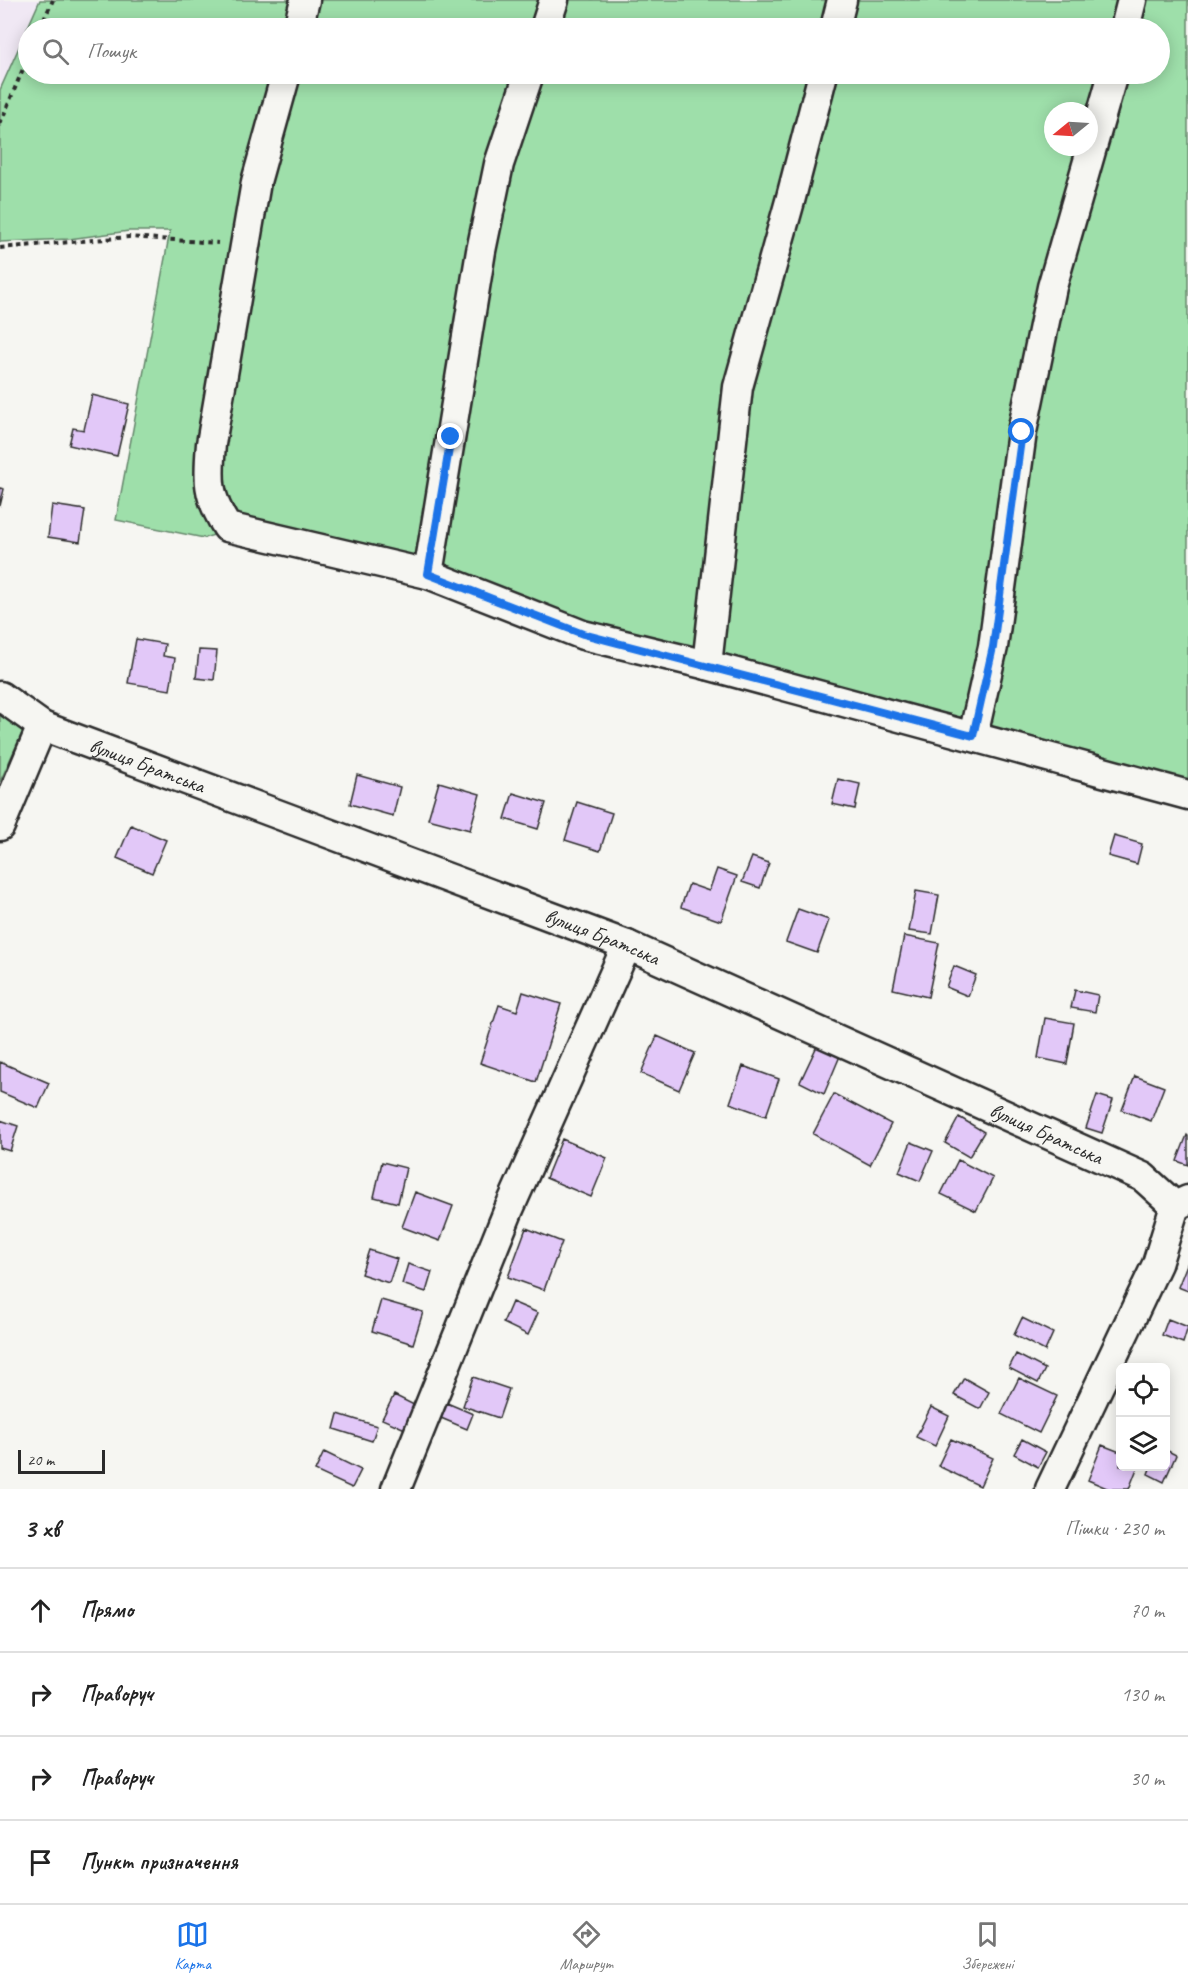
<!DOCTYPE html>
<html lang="uk">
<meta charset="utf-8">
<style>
:root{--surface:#fff;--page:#f2f2f2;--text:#222;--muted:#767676;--line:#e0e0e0;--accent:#1a73e8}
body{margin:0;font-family:Caveat,sans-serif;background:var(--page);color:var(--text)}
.controls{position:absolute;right:18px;bottom:18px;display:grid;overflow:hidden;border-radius:9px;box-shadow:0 3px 15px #0003}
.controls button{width:54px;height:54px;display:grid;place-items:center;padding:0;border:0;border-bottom:2px solid var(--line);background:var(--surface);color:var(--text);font:30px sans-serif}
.compass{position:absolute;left:1044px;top:102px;width:54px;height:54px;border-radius:50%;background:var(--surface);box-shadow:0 3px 15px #0003;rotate:252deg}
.scale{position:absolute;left:18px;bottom:15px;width:87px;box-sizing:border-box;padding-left:6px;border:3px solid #2b2b2b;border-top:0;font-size:16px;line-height:21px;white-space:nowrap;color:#2b2b2b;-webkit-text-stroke:4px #f6f6f2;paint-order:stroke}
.stop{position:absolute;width:18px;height:18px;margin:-14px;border:4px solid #1a73e8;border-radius:50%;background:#fff}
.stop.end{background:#1a73e8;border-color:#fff;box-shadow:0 2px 6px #0008}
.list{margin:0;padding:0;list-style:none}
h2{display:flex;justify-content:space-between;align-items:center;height:78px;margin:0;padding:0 24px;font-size:26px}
h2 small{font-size:20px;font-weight:400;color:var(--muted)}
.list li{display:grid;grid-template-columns:39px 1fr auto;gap:18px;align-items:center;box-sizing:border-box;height:84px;padding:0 24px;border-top:2px solid var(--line)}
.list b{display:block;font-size:22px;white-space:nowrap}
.list em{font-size:20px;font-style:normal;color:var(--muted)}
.icon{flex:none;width:33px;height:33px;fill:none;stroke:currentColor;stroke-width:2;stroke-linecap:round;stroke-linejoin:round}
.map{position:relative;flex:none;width:1188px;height:1489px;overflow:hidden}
.search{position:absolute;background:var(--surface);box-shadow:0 3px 15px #0003;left:18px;right:18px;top:18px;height:66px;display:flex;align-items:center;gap:15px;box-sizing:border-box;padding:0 21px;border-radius:33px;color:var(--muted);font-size:22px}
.sheet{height:414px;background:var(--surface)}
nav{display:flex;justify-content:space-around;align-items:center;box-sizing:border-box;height:84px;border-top:2px solid var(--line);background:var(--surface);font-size:16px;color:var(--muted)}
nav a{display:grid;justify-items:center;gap:3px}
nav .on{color:var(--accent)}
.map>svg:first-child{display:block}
.built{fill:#f0e8f4}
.green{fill:#9edfaa;stroke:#64856a;stroke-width:1.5;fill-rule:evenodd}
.building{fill:#e2c8f8;stroke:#2b2b2b;stroke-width:1.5}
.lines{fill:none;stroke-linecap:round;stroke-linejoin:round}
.minor-casing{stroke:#2b2b2b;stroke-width:33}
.path{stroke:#2b2b2b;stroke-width:4;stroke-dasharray:4.5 4.5;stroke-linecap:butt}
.minor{stroke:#f6f6f2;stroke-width:28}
.route{stroke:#1a73e8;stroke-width:8}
.labels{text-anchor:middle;stroke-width:5;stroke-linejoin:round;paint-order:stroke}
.street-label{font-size:21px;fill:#2b2b2b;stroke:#f6f6f2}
</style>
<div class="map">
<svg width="1188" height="1489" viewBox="0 0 1188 1489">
<rect width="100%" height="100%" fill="#f6f6f2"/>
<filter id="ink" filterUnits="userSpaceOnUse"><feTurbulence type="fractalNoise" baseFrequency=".0167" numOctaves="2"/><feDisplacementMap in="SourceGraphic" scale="12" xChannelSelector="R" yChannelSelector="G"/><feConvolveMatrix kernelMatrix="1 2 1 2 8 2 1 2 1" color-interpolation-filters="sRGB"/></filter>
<g filter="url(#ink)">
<path class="built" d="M0,0H40L0,90Z"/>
<path class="green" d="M40,0H1188V785L585,626L257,522L204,538L116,520L170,231H129L69,239L0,242V90ZM28,28H1160V74H28ZM1053,111H1089V147H1053Z
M0,711L23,731L0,782Z"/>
<path class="building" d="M92,395L129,404L117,456L69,445L73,428L84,430Z
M0,488L4,489L0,506Z
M52,505L85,510L80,542L48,537Z
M136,639L165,644L163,656L175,658L170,690L128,683Z
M199,650L217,651L214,680L196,678Z
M357,775L400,787L393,816L350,804Z
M838,779L860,784L855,809L832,804Z
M439,782L480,794L470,830L428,819Z
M513,793L546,803L538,829L505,819Z
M577,802L612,813L600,851L565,840Z
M131,825L166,840L152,873L117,858Z
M1114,836L1142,844L1137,864L1108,856Z
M752,857L769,863L760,888L742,882Z
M717,869L737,876L721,921L681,907L689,884L709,891Z
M916,891L939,895L932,934L909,931Z
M798,909L829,920L817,953L786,942Z
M904,936L939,943L928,997L893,989Z
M954,966L976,975L968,996L946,987Z
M1075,990L1098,995L1095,1012L1071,1008Z
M523,992L561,1004L536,1082L480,1063L499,1005L517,1011Z
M1045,1018L1074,1023L1067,1064L1038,1058Z
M657,1036L695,1053L679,1090L641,1073Z
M817,1046L840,1056L824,1094L800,1082Z
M0,1062L49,1083L38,1108L0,1092Z
M743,1066L779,1079L766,1116L730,1103Z
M1135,1076L1164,1087L1151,1121L1122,1110Z
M834,1094L891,1124L870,1165L813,1134Z
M1097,1095L1113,1100L1102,1133L1086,1128Z
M959,1117L984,1132L969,1157L945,1143Z
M0,1120L18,1126L10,1151L0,1148Z
M1187,1135L1188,1136V1165L1177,1161Z
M562,1139L607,1158L591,1197L546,1178Z
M911,1142L933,1151L920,1181L899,1172Z
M958,1160L993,1178L976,1211L941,1194Z
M382,1162L406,1168L398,1203L374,1197Z
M415,1192L453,1206L440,1241L402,1227Z
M526,1228L562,1242L544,1290L508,1277Z
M369,1250L397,1259L389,1283L361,1274Z
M1188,1262V1291L1178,1287Z
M408,1264L432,1272L426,1292L402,1284Z
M381,1300L423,1312L413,1344L372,1331Z
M512,1302L538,1313L528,1335L503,1323Z
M1022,1318L1053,1333L1045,1351L1014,1335Z
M1168,1319L1188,1327L1183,1343L1162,1335Z
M1016,1354L1045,1369L1038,1383L1009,1368Z
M473,1377L509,1389L499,1418L463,1406Z
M964,1378L989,1392L980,1409L954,1395Z
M1019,1378L1057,1396L1039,1433L1001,1414Z
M394,1395L416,1406L405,1429L382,1419Z
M447,1403L473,1414L467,1429L441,1418Z
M931,1407L949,1416L935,1446L916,1437Z
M338,1414L377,1426L372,1441L334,1429Z
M951,1439L993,1458L980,1486L938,1466Z
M1022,1439L1046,1452L1038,1467L1014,1454Z
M1102,1445L1120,1452V1466H1138L1129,1489H1109L1088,1480Z
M1166,1450L1176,1455L1164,1482L1148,1474L1151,1466H1166Z
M324,1452L361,1470L352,1488L315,1471Z"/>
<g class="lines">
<g class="minor-casing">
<g id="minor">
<path d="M298,28L305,0"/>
<path d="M545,28L554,0"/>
<path d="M835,28L842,0"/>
<path d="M1125,28L1132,0"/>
<path d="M286,74L256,182L211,444C208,479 207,496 227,527L428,574L583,635L707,665L1188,795"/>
<path d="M428,574L481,251L499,164L529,74"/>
<path d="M707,665L738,387L790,201L823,74"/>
<path id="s1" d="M0,696L42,726L627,945L1143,1177L1175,1206L1188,1200"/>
<path d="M973,736L993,647L1022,432L1052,287L1113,74"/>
<path d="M0,826L42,726"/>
<path d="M396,1489L509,1209L627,945"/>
<path d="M1050,1489L1157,1264L1175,1206"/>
</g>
</g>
<path class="path" d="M40,28L53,0
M0,124L28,57
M0,248L129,237L218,243"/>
<use href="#minor" class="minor"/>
</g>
</g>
<g class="lines" filter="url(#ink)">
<path class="route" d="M451,437L428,574L583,634L973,736L993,647L1022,432"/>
</g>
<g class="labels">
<g class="street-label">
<text dy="7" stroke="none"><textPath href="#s1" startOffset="164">вулиця Братська</textPath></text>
<text dy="7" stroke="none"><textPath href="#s1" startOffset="650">вулиця Братська</textPath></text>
<text dy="7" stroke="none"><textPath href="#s1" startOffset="1136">вулиця Братська</textPath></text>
</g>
</g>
</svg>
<div class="controls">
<button><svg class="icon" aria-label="locate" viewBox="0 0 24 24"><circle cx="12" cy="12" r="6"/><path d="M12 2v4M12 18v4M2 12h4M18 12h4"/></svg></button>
<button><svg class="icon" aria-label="layers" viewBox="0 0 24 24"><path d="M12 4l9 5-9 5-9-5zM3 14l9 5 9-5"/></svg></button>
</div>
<svg class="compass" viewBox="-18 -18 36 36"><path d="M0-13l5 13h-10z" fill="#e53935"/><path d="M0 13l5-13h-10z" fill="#767676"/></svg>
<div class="scale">20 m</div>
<div class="stop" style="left:1022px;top:432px"></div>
<div class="stop end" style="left:451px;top:437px"></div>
<div class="search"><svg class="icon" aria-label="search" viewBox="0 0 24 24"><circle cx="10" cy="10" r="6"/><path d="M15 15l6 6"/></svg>Пошук</div>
</div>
<section class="sheet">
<h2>3 хв<small>Пішки · 230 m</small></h2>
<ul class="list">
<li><svg class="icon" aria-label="ahead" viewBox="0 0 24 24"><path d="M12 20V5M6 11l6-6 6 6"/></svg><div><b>Прямо</b></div><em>70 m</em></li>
<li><svg class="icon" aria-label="right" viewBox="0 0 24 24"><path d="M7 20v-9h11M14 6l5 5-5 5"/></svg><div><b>Праворуч</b></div><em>130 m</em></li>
<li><svg class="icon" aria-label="right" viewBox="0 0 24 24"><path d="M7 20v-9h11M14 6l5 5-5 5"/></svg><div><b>Праворуч</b></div><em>30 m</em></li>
<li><svg class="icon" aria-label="arrive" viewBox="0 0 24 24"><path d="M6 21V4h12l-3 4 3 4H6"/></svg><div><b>Пункт призначення</b></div></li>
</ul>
</section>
<nav>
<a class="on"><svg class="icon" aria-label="map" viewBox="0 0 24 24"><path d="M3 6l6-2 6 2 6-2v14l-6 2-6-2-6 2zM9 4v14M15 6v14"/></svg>Карта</a>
<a><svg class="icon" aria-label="directions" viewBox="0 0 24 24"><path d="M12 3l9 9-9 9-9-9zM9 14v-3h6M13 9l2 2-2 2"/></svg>Маршрут</a>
<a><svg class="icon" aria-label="saved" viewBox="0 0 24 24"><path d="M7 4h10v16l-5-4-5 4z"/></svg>Збережені</a>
</nav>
